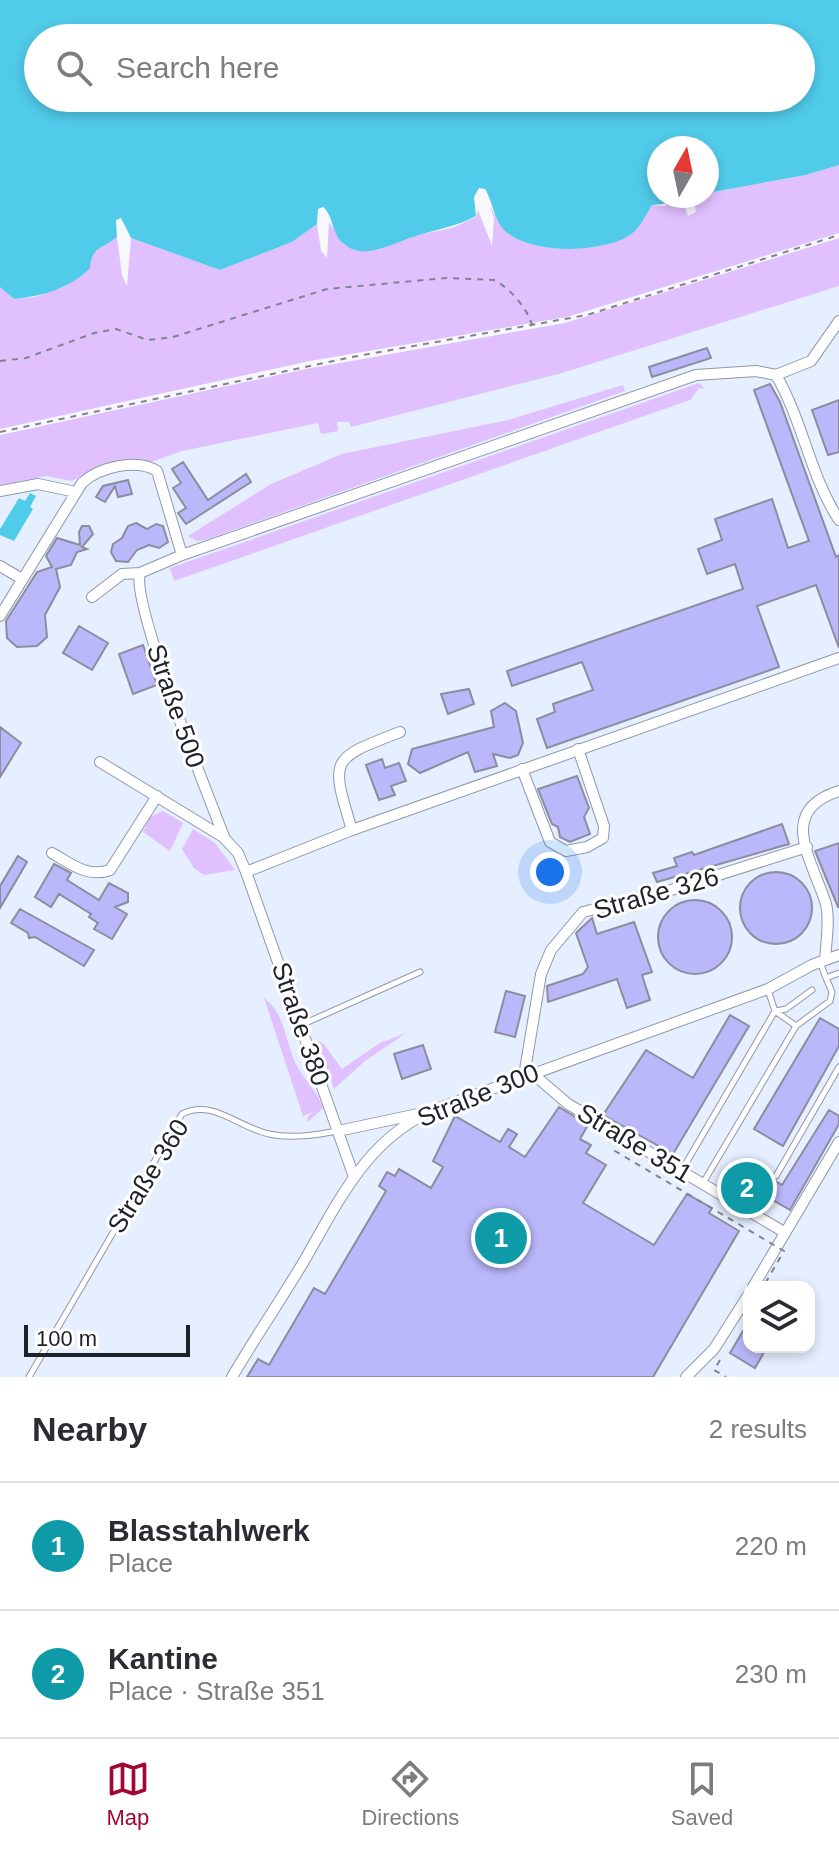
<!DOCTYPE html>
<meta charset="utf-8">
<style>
:root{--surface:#fff;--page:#f2f2f3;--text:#2b2b33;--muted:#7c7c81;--line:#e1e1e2;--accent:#a30633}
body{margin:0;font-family:Arial,sans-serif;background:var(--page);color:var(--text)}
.controls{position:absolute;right:24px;bottom:24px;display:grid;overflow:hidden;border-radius:16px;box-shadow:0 4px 12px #0003}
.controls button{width:72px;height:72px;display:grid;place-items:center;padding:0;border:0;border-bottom:2px solid var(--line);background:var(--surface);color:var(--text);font:40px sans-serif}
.compass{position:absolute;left:647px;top:136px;width:72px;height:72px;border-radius:50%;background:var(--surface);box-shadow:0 4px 12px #0003;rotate:9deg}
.scale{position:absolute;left:24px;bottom:20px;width:166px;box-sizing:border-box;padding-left:8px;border:4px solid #1d2128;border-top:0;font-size:22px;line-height:28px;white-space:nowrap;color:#1d2128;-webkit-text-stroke:6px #fff;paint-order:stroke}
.you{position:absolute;left:550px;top:872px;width:28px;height:28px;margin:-20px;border:6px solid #fff;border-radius:50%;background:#1a73e8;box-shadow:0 0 0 12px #1a73e833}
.badge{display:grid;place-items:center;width:52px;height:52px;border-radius:50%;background:var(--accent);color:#fff;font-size:26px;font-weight:700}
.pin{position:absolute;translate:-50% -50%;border:4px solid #fff;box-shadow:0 2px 8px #0006}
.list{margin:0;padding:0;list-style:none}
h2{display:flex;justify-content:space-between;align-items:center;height:104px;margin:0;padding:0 32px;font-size:34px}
h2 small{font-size:26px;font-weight:400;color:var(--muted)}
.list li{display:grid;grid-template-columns:52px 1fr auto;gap:24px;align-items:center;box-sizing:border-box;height:128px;padding:0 32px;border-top:2px solid var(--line)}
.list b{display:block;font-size:30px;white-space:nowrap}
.list p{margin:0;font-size:26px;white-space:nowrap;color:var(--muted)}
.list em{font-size:26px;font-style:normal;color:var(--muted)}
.icon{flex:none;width:44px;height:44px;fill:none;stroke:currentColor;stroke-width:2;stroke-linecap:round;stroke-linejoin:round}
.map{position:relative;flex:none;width:839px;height:1377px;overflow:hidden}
.search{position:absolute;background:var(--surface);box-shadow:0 4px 12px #0003;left:24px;right:24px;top:24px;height:88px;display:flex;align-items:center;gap:20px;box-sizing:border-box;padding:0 28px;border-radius:44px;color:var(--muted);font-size:30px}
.sheet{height:360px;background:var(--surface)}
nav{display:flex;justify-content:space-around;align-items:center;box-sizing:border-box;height:112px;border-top:2px solid var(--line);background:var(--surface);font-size:22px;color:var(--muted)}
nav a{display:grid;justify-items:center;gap:4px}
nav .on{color:var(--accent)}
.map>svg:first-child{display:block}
.built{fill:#e6efff;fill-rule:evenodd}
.green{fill:#e0c0fe}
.water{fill:#50cbea;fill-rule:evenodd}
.building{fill:#bab8fa;stroke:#8c8c9f;stroke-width:2}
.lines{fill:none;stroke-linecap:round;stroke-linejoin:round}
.lane-casing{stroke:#8e98aa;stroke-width:7}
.street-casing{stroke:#8e98aa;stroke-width:12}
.path{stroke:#81848a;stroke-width:2;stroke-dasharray:6 6;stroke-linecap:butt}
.lane{stroke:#fff;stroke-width:5}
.street{stroke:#fff;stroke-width:10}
.path-bridge{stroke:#81848a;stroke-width:2;stroke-dasharray:6 6;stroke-linecap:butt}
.labels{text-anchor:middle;stroke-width:6;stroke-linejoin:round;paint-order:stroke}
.street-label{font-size:26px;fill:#1d2128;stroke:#fff}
</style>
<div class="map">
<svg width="839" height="1377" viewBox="0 0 839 1377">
<rect width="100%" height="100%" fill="#f6f8fc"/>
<path class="built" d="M839,280V1377H0V482ZM749,1287H809V1347H749Z"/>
<path class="green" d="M839,165V233L567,317L310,361L0,429V287L14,299L35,297L66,286L96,249L117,237L122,275L127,286L131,238L220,270L292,242L317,224L321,251L327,258L329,222L344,245L378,250L412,236L452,228L476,217L478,210L492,246L494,218L490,207C497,215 499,226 507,233C534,253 594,253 623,238C636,232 644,217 652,205L665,206L674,196H681L688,216L696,212L693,196L806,175Z
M839,238V286L562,373L351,427L349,422H337L338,431L321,434L318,423L182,451L151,462L134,460L99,467L72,481L46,476L0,485V435L306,369L565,323Z
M699,383L705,389L699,388L690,400L174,581L170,568Z
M623,385L625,391L208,539L197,541L188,536L271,484L342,454L508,420Z
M163,811L183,823L170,851L143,832L150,817Z
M193,829L215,843L235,870L204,875L194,868L182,849Z
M264,998C286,1014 285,1043 297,1066C306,1083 316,1088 323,1108L308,1122L307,1118L313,1112L303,1116Z
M406,1033L365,1061L334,1089L317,1041L323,1043L342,1069L380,1043Z"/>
<path class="water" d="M0,0H839V165L806,175L708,193L707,148H659V196H674L672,203L652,205C644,218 639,231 625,238C594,253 533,254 506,232C494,221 493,202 485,189L479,188L474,197L476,216C456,227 437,229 416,236C393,242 366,262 344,244C331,234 334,216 323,207L318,209L317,224L292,242L220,270L131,238L121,218L116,220L117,237C102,249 91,247 90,268C69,289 43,296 14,299L0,287ZM38,38H801V98H38Z
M30,493L36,496L30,507L33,509L14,541L0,535V529L19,498L25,501Z"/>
<path class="building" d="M707,348L711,358L652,377L649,367Z
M770,384L780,402L836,557L839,555V648L816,585L757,606L779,667L547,748L537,719L555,712L553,704L593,690L582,662L512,686L507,671L743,589L735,564L707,574L698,549L722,540L715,519L772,499L788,548L809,541L754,390Z
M839,400V452L828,455L812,410Z
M183,462L208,500L246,474L251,482L186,524L178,513L186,508L173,488L181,483L172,469Z
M128,480L132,494L118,497L115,486L105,502L96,497L103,486Z
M136,523L147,529L156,524L163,526L168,542L159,548L149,545L137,550L128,562L116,561L111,552L113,544L122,538L128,526Z
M82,526H89L93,534L82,547L87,549L77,552L71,565L56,569L60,587L45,615L47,637L37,646L17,647L7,638L6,621L37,572L52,567L46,556L57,538L80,545L79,532Z
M79,626L108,643L92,670L63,653Z
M143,645L157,685L133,694L119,654Z
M469,689L474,704L448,714L441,694Z
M505,703L516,711L523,743L518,755L510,758L493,754L497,766L475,772L468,752L420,773L408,764L412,749L494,727L491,711Z
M0,727L21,743L0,777Z
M382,759L385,768L399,763L406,781L391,786L395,795L379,800L366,765Z
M577,776L589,808L584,817L590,834L570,842L560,837L558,827L552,824L538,789Z
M782,824L789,844L657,882L653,873L677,866L674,858L692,852L694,855Z
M839,843V907H838L815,851Z
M18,856L27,862L0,908V886Z
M54,864L71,873L67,880L99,900L109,883L128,893V902L115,907L127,914L112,939L94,929L98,923L89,917L91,914L59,894L51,907L35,897Z
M740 908a36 36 0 1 1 72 0a36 36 0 1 1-72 0Z
M658 937a37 37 0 1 1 74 0a37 37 0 1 1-74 0Z
M20,909L94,950L84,966L35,937L29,938L28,933L11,923Z
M592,918L597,934L634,922L652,972L642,975L650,1000L627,1008L617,979L548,1002L547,986L583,974L588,967L576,933Z
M506,991L525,996L515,1037L495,1032Z
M730,1015L749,1026L673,1154L603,1115L646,1050L693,1078Z
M820,1018L839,1029V1046L783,1146L754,1129Z
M423,1045L431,1069L402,1079L394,1054Z
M559,1107L588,1125L580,1139L591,1145L586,1153L606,1165L583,1203L654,1245L687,1194L712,1208L709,1213L739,1231L653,1377H247L258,1359L269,1365L314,1288L325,1294L386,1191L379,1186L387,1172L395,1176L399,1169L431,1188L443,1167L433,1161L455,1116L500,1142L508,1129L517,1134L509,1147L525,1157Z
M829,1110L839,1116V1124L790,1210L747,1185L744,1182L749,1173L760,1180L764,1174L782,1185Z
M749,1321V1347H767L755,1368L730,1353Z"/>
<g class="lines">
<g class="lane-casing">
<path id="lane" d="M820,962L826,978L839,973
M776,1011L786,1009L812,990
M301,1025L420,972
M796,1026L830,1001L832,992L826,978
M682,1170L775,1011L768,990
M776,1176L839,1067
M703,1183L796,1026L775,1011
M29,1377L182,1114C212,1098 239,1128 269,1134C291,1139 316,1135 337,1131"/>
</g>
<g class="street-casing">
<path id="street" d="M776,375C803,421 810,476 839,520
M776,375L811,361L839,321
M0,491L38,484L76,492
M0,566L22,579
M92,597L122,574L140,573
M0,616L82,483C99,467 137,458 157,471L182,555
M100,762L223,837
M522,769L550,842L566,851L587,847L603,838L604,826L578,749
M352,830C330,758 330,759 400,732
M52,853C71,864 88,878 110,870L157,796
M246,872L352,830L839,658
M825,960C826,943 830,920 826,904C812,859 776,811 839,791
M532,1073L568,1104L784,1232
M524,1076L541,974L551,950L583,912L671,890L807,847
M338,1131L418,1114
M354,1177L246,872L238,853L225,839C209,798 131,603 140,573L182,555L696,375L756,371L776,375
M753,1287L839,1142
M232,1377C256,1336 283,1297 307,1256C341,1196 371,1134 439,1108L768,989L812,965L839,955
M686,1377L714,1349L749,1294"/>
</g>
<path class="path" d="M0,361L26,358L94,333L116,329L148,340L173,337L327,289L446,278L494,280C509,287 529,310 532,326
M0,432L352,357L587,315L839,235
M720,1360L714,1370L726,1377"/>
<use href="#lane" class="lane"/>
<use href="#street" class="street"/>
<path class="path-bridge" d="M628,1130L615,1151L784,1251L763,1287"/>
</g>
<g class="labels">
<g class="street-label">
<text transform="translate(176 706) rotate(71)" y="9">Straße 500</text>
<text transform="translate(656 893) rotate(-16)" y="9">Straße 326</text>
<text transform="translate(301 1024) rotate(71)" y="9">Straße 380</text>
<text transform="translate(478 1095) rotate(-22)" y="9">Straße 300</text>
<text transform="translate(635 1143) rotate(31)" y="9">Straße 351</text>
<text transform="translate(148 1176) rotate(-58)" y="9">Straße 360</text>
</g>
</g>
</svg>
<div class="controls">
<button><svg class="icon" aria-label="layers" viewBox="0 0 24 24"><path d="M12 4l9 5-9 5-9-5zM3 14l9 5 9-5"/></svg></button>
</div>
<svg class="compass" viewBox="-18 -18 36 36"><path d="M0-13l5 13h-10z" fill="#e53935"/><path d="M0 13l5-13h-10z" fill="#7c7c81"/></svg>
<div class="scale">100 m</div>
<div class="you"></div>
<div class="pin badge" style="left:501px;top:1238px;background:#0f9aa8">1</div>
<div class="pin badge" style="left:747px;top:1188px;background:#0f9aa8">2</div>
<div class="search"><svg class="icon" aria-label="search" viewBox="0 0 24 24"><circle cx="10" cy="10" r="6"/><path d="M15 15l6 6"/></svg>Search here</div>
</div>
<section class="sheet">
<h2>Nearby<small>2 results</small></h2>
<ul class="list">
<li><span class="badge" style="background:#0f9aa8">1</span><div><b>Blasstahlwerk</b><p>Place</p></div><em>220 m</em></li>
<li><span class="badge" style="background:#0f9aa8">2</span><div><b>Kantine</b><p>Place · Straße 351</p></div><em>230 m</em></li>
</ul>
</section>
<nav>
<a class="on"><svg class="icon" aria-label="map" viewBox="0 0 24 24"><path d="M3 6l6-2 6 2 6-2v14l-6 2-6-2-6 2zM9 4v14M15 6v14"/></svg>Map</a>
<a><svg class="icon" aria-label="directions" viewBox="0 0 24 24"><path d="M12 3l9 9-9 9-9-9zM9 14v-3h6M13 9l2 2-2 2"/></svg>Directions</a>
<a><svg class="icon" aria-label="saved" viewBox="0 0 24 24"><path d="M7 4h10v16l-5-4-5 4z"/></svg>Saved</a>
</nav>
